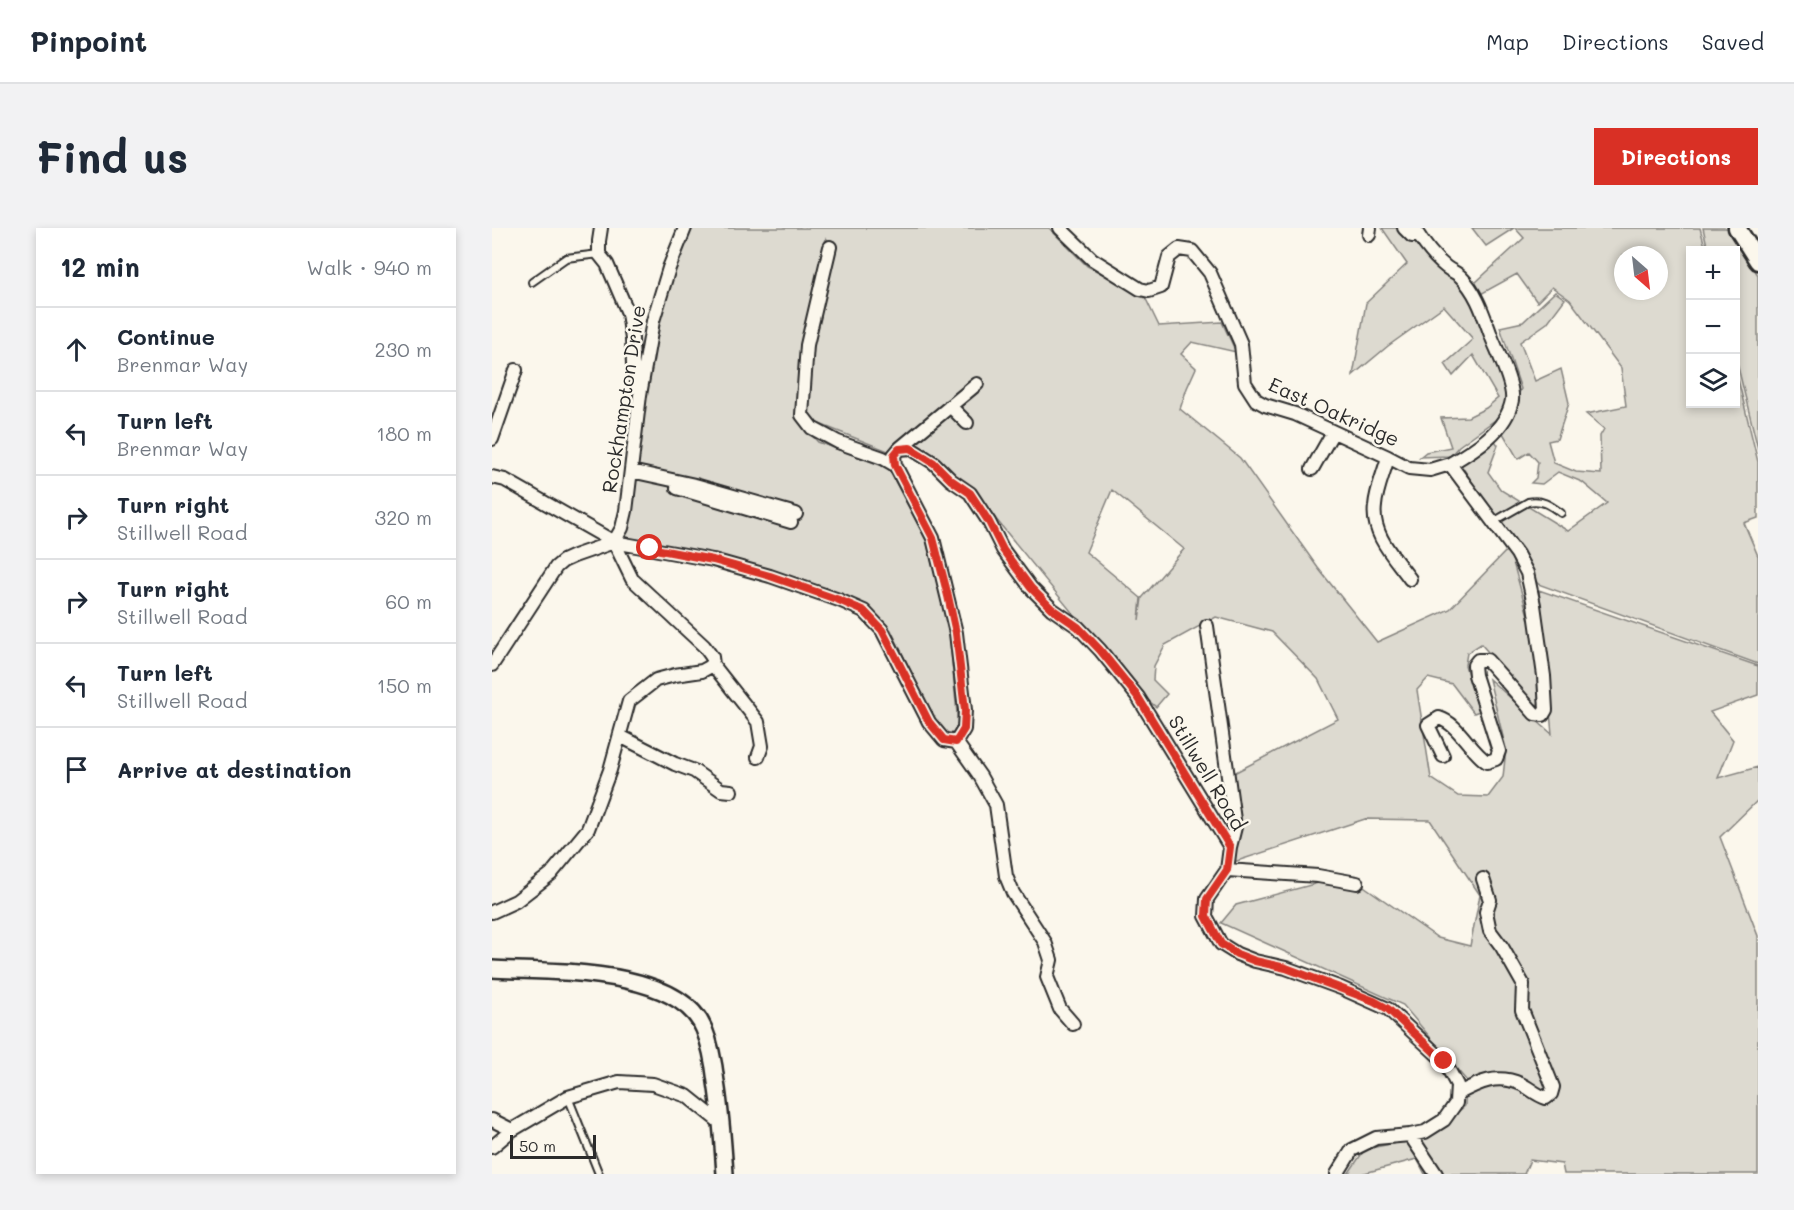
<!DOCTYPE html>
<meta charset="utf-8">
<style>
:root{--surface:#fff;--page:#f2f2f3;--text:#1f2937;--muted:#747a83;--line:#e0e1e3;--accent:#d93025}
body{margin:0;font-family:Mali,sans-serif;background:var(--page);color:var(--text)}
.controls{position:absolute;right:18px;top:18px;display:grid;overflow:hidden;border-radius:0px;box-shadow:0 3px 9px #0003}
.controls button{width:54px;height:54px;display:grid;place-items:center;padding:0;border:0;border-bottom:2px solid var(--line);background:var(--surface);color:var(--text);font:30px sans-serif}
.compass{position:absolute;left:1122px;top:18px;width:54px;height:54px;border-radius:50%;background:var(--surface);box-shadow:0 3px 9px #0003;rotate:152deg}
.scale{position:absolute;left:18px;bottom:15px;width:86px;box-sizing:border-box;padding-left:6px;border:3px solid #2b2b2b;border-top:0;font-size:16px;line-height:21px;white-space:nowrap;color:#2b2b2b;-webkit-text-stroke:4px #fbf7ec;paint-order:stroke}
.stop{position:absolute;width:18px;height:18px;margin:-14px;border:4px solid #d93025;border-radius:50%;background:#fff}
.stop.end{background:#d93025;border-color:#fff;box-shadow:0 2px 6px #0008}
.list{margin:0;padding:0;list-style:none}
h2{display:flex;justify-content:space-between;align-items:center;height:78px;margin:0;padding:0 24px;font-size:26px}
h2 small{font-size:20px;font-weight:400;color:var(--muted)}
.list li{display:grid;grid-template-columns:39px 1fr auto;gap:18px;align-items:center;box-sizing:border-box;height:84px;padding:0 24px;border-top:2px solid var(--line)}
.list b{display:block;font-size:22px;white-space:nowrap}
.list p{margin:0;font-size:20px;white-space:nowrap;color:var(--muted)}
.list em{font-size:20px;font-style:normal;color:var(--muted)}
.icon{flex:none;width:33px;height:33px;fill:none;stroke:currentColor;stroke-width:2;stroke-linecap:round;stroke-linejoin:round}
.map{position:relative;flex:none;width:1266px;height:946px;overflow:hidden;border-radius:0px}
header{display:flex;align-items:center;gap:36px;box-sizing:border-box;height:84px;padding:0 30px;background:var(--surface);border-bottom:2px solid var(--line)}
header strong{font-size:28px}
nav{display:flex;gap:33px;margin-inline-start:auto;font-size:21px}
.intro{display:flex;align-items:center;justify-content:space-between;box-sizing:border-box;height:144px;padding:0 36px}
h1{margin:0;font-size:42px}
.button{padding:15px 27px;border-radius:0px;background:var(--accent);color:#fff;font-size:21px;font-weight:700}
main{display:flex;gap:36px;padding:0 36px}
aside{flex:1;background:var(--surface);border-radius:0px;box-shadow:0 3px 9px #0003}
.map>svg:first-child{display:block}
.green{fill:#dddad0;stroke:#84827e;stroke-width:1.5;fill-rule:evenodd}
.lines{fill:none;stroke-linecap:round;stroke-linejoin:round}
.service-casing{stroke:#2b2b2b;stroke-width:10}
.minor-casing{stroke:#2b2b2b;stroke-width:16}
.tertiary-casing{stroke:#2b2b2b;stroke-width:20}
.secondary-casing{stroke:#2b2b2b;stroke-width:21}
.service{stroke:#fbf7ec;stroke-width:6}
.minor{stroke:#fbf7ec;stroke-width:12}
.tertiary{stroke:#fbf7ec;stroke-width:15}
.secondary{stroke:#fbf7ec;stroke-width:16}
.route{stroke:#d93025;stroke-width:8}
.labels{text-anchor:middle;stroke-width:5;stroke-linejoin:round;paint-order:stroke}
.street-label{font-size:20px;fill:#2b2b2b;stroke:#fbf7ec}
</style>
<header>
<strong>Pinpoint</strong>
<nav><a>Map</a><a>Directions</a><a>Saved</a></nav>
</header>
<div class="intro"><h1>Find us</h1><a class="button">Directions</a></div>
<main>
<aside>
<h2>12 min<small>Walk · 940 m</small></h2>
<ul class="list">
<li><svg class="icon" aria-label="ahead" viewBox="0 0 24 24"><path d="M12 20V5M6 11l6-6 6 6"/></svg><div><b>Continue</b><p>Brenmar Way</p></div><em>230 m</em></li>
<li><svg class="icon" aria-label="left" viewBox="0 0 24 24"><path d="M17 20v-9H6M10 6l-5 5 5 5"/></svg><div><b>Turn left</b><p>Brenmar Way</p></div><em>180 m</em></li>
<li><svg class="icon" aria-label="right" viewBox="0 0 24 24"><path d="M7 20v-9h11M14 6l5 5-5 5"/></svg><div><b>Turn right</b><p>Stillwell Road</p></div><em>320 m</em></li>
<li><svg class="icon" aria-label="right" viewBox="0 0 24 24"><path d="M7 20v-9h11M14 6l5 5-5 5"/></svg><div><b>Turn right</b><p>Stillwell Road</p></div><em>60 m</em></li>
<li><svg class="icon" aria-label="left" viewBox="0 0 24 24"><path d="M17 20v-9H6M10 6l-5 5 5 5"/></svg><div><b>Turn left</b><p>Stillwell Road</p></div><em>150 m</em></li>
<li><svg class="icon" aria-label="arrive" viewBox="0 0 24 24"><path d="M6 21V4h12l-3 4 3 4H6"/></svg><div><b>Arrive at destination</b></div></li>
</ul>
</aside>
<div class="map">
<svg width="1266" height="946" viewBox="0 0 1266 946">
<rect width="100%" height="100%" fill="#fbf7ec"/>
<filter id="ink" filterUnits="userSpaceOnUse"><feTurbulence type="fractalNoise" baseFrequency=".0167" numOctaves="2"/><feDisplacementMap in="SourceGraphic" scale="12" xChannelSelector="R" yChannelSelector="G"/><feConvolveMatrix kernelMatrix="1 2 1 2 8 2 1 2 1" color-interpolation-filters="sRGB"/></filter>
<g filter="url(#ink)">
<path class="green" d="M198,0H557L595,38L652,67L667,98L730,94L744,124L700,114L689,126L704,140L695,160L688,181L748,230L826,340L885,414L958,381L1017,320L1042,409L1050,477L1041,476L989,416L975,425L973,437L987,483L982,485L960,456L936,450L925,462L939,550L966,568L996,569L1011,549L1014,521L997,451L1060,506L1047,362L1266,438V467L1218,484L1241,512L1226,550L1266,539V572L1228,609L1266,708V946H1072L1070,936L1038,932L1032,946H933L925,931L869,946H856L873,921L935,909L973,878L974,852L911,777L729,695L744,677L856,647L946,710L978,718L988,667L938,592L873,591L742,634L740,546L846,491L826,451L780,404L724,389L673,417L662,438L661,452L675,466L664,479L640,458L481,263L412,212L396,223L325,195L315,183L322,117L342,20L334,10L308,125L303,189L326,214L396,240L434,311L457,403L466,496L461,505H454L442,492L399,402L375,380L127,311L166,94ZM620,262L692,321L650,370L647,392L649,370L594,324Z
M890,0H906L927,13L951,41L971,60L986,84L1014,160V174L1009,184L1003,192L967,218L958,228L928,229L934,224L959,219L949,190L976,189L994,180L1006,170L981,127L961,148L953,136L981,111L952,78L896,118L861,147L874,75L915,36Z
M980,0H1022L994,18Z
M1023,0H1208L1214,22H1198V176H1244V143L1266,234V290L1252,295L1266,328V436L1046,356L969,237L967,233L999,207L1006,217L996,244L1009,262L1076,303L1115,275L1090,254L1066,244L1050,256L1039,255L1044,250L1046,234L1037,224L1026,231L1008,200L1014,193L1029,161L1008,99L1031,94L1063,64L1073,71L1055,95L1028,114L1043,153L1069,141L1077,175L1065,211L1056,213L1062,235L1084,244L1109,246L1108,208L1112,201L1094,186L1134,178L1129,140L1078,72L1060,59L1045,74L1025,46L987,67L983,55L1032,10ZM1131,27H1167V63H1131Z
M1211,0H1236L1266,47V221L1244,131V22H1216Z"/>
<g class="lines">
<g class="service-casing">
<path id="service" d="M40,54L74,30L107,26
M1001,294L1036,274C1050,271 1058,277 1069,285
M76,869L107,946"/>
</g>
<g class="minor-casing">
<path id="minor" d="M109,0L107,13V26L115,36L136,85L140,111L141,137L146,160
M568,0L600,31L648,61L657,63L669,59L677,29L687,21L700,23L718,45L749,116L753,155L764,172L773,177L803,186L896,229L917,240L938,242L958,236
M912,0L920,8L926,7
M922,0C931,15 940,28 954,39C959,43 965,45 969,49C986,66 992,89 1000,110C1006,125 1022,157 1020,172C1015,202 982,222 958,236L1025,326L1035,345L1042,377L1052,448L1054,482L1051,487L1043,486L995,432H986L982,437L983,447L1007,523L1004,531L995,534C977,522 967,496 947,490L936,497L951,528
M877,7L878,0
M458,178L475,195
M0,211L24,142
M408,220L485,156
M896,229C892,245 884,262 883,278C879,307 903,330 918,351
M403,237L402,227L407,221L418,220L442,235L459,252L478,265L497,294L511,322L539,360L560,381L586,399L608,422L646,469L738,619L735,642L715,671L714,688L729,716L745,726L763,733L794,740L849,760L896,781L952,833L965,857L964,875L952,892L933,904L918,907L884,910L860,922L845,946
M820,241L841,204
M139,243L203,257L304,286
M0,249L13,252L122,314L140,351L212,418L220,429L221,437
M185,260L299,294
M122,314L130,300L134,283L148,167L161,93L177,40L193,0
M715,398L743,599L738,619
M0,437L64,339L71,333L82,328L122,314L221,332L278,348L347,372L372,383L390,402L437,494L452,512L464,514L472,501L473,482L464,405L441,310L403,237L391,230L346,214L320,200L310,187L315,117L338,19
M221,437L266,494L270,518L266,529
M128,508L183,536L202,543L229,562L239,563
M464,514L488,548L504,577L514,648L521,665L553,714L559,732L555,749L568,781L581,796
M735,642L826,648L865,655
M0,684L24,673L59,646L96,601L118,542L137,473L164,452L183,447L210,443L221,437
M965,866C986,855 1004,845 1029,856C1038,860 1044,867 1054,870L1059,866L1061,859L1030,782L1031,756L1010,719L998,703L994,684L998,672L991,651
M0,892L20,902
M918,907L944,946
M0,919L20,902L76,869L127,854L161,856L195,868L230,896"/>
</g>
<g class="tertiary-casing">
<path id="tertiary" d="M0,741C57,744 186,739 212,801C219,818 222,836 224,854C229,885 231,915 233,946"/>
</g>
<g class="secondary-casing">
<path id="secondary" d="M1245,0L1266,33"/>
</g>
<use href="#service" class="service"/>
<use href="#minor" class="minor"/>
<use href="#tertiary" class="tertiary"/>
<use href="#secondary" class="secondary"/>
</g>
</g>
<g class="lines" filter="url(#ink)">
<path class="route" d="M158,320L221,332L278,348L347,372L372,383L390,402L437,494L452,512L464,514L472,501L473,482L464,405L456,368L441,310L403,237L402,227L407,221L418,220L442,235L459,252L478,265L497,294L511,322L539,360L560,381L586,399L608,422L646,469L738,619L735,642L715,671L714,688L729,716L745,726L763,733L794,740L882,773L896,781L952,833"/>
</g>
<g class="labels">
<g class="street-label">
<text transform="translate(132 171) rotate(-81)" y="7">Rockhampton Drive</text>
<text transform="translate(842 184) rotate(24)" y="7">East Oakridge</text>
<text transform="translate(715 545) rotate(59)" y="7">Stillwell Road</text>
</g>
</g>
</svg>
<div class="controls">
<button>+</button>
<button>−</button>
<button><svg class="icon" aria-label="layers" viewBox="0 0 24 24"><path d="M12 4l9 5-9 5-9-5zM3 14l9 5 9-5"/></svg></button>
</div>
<svg class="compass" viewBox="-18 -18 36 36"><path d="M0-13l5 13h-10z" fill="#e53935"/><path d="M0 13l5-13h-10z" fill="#747a83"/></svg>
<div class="scale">50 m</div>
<div class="stop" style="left:158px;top:320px"></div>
<div class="stop end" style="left:952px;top:833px"></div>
</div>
</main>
